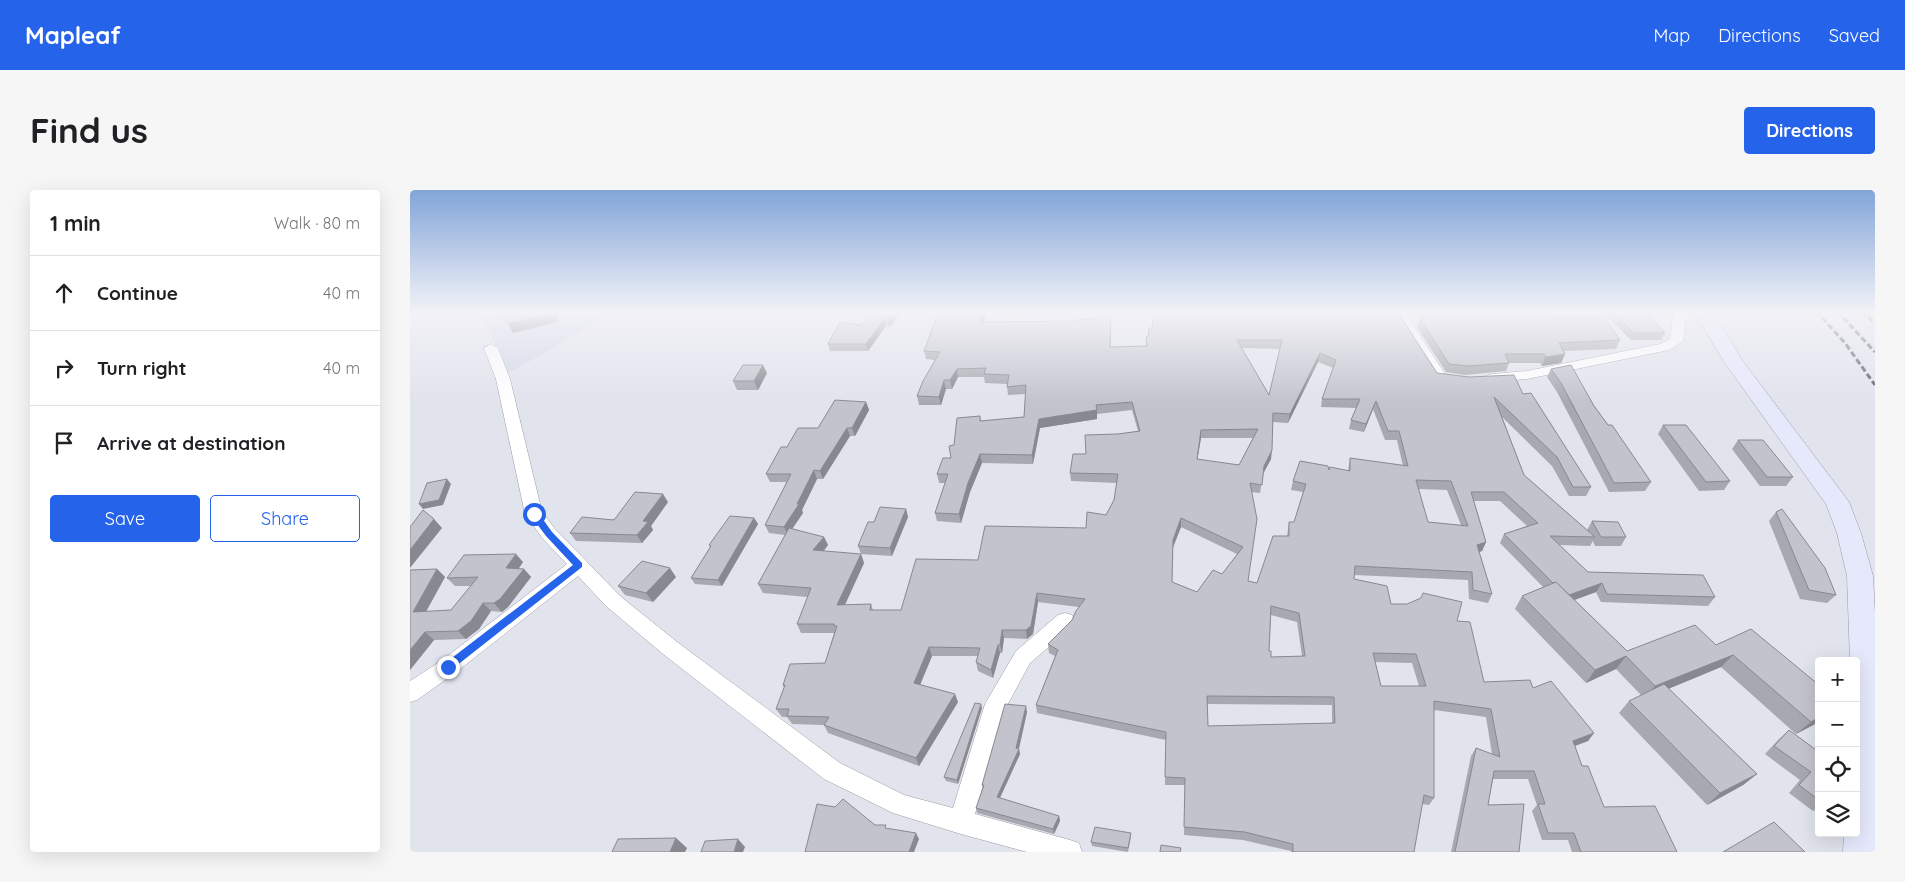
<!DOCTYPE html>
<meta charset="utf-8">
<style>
:root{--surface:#fff;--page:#f6f6f6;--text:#202124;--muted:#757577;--line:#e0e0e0;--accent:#2563eb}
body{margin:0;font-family:Quicksand,sans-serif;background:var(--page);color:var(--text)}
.controls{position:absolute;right:15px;bottom:15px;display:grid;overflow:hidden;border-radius:5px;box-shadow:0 5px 20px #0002}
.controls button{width:45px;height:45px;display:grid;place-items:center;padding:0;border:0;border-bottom:1px solid var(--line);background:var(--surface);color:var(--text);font:25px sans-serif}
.stop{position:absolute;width:15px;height:15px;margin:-11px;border:4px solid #2563eb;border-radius:50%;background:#fff}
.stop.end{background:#2563eb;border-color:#fff;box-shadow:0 1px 5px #0008}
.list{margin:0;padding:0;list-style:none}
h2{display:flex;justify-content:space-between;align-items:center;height:65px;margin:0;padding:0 20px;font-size:21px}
h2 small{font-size:16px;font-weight:400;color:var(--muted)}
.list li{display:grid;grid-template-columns:32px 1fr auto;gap:15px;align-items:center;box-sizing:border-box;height:75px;padding:0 20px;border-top:1px solid var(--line)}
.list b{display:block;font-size:19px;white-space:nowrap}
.list em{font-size:16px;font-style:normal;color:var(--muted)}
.actions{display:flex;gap:10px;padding:15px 20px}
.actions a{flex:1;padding:11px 0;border:1px solid var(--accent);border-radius:5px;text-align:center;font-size:18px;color:var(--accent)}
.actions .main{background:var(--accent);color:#fff}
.icon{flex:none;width:28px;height:28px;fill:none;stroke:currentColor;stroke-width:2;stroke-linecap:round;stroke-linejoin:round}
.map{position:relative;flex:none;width:1465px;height:662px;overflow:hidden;border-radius:5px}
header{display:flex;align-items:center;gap:30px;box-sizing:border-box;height:70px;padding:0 25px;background:var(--accent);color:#fff}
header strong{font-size:24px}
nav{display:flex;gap:28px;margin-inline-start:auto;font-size:18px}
.intro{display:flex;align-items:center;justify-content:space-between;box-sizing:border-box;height:120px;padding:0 30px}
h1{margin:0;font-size:35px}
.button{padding:12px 22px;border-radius:5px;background:var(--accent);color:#fff;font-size:18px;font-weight:700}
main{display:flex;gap:30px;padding:0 30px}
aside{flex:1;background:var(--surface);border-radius:5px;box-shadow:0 5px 20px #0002}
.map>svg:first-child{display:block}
.built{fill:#d3d6e7}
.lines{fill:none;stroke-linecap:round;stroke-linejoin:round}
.street-casing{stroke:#9b9da7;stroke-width:1}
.secondary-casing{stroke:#9b9da7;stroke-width:1}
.street{fill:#fff;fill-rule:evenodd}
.secondary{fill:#e6e8fc;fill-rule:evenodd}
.rail{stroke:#5a5b61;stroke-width:3;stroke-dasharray:6 3;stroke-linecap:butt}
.wall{fill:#a7a8b0;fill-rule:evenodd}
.shaded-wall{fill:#888890}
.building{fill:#c2c3cd;stroke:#888890;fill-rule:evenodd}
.route{fill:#2563eb}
</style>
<header>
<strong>Mapleaf</strong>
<nav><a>Map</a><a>Directions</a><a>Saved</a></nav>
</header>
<div class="intro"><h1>Find us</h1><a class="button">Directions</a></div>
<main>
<aside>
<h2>1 min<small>Walk · 80 m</small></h2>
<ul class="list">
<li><svg class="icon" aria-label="ahead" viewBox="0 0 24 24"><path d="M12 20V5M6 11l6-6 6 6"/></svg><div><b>Continue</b></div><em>40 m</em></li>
<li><svg class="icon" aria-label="right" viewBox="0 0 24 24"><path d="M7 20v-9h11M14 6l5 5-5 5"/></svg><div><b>Turn right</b></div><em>40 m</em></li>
<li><svg class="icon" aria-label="arrive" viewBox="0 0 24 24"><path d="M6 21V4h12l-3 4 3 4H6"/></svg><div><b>Arrive at destination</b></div></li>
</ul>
<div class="actions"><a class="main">Save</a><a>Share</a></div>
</aside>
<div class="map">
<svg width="1465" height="662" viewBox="0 0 1465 662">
<rect width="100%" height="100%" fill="#e1e3ed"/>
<path class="built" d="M69,121H206L99,183Z"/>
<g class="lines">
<g class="street-casing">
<path id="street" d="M981,121H994L1035,184L1054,188L1056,191L1054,194H1036L1025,190Z
M1264,121H1277L1273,151L1259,160L1117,189L1083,192L1078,191L1076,188L1078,185L1083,184L1117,181L1250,154L1260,149Z
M81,154L88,158L100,189L132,322L145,339L210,406L267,452L430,573L494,605L543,618L575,514L606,461L648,425L655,423L662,425L665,431L662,437L620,473L593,523L565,624L660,650L669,653L672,662H617L551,644L483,623L414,589L253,464L196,416L168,386L45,483L7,510L0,512V491L31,471L157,374L133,349L115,324L86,189L74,158Z"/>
</g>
<g class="secondary-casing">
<path id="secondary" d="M1284,121H1302L1332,170L1439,312L1451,343L1463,386L1465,424V662H1433L1434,643H1446V471H1440L1437,386L1427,343L1416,314L1314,172Z"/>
</g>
<use href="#street" class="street"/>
<use href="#secondary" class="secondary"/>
<path class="rail" d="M1406,121L1435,153L1465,195
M1427,121L1465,162
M1451,121L1465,133"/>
</g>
<path class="wall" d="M492,121L480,137L476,136L458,161H420L418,154L451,135Z
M576,121L574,132L669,131L686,129L701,121L700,157L736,156V147H738L743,138L741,121H987L1027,183L1113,204L1181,297L1176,306H1159L1142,276L1092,227L1114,285L1177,340L1182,331L1216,347L1211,356H1185L1183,351L1180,356L1149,355L1178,382L1305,407L1298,416L1191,412L1186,402L1164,410L1217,461L1306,455L1409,495V532L1386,544L1311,477L1258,499L1347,584L1333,595L1297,615L1209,523L1219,511L1231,505L1206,479L1176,493L1105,419L1112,406L1133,397L1090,353L1094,344L1117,336L1090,311H1064L1076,352L1072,361L1069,362L1082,404L1078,413L1059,409L1058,390L944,385V389L981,414L1047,431L1074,492L1123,498L1184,543L1178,551L1165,556L1172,576L1194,617L1267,662H1162L1158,650H1132L1122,621L1127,615L1118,589H1083L1078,615L1109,662H1041L1061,566L1066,558L1082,564L1076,527L1024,520V608L1019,615L1012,614L1004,662H881V661L833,650L774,645L775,595H755L756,550L627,523L626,515L645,466L639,463L638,454L662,430L669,417L628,412L623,444L617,449L594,448L592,463H590L583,488L568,481L566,472L568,466H522L510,495L548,512L509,576L418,543L414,535L382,534L377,527H372L366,519L374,498L373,495L415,473L424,443H391L387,434L398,407L353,403L348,394L375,345L359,343L355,335L377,292H360L356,284L377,257L408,238L456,212L459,220L445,246H440L413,289H407L392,320L393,323L382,339L414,347L418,355L414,361L451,364L448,356L464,332L496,319L498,327L482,366L451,364L454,373L435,415L461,414L463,420H491L568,370L676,338L696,325L704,310L707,293L661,291L660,283L676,264L708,244L728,241L722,220L687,224V229L630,238L623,274L572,273L560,302L551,333L527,331L525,323L535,293H529L527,284L541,268L544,255L570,226L571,231L614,227L616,204L598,205L597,197V194L575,193L574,187H548L542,199H536L531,215H509L507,206L525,170L516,169L514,161ZM832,158L870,159L859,205ZM908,172L923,178L912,209L911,217L947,218L941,230L939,239L954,242L963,219L975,250H987L993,276L940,268L938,281L919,280L883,291L881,300L893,302L884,332H879L877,346L847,393L838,391L841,302L850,303L853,284L861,269L862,232L878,233ZM791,248H843L829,275L787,269ZM1008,299L1037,300L1051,335L1018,332ZM771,337L827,364L812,384L787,402L762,392L763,358ZM861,425L887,432L892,466L861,467L859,461ZM965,472L1002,473L1009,496H971ZM797,514L922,515V533L798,536Z
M997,121H1058L1002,125Z
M1192,121H1235L1255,143L1251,150H1221Z
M1145,127L1210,150L1206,159L1154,161L1155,164L1151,173L1132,176L1130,173H1099L1096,181L1055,185L1036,182L1007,137L1010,128Z
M1141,179L1184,216L1241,292L1235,301L1199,302L1147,202L1137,187Z
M357,183L348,200H327L323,191Z
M1253,235L1320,291L1314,300L1289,301L1248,244Z
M1328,250L1383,287L1376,296H1350L1322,259Z
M258,312L241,336L243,340L232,353L166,351L160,343Z
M1366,322L1426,405L1417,413L1390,409L1359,331Z
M344,328L348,334L312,396L285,394L281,388L300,357L299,355Z
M113,372L108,379H114L121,387L98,417L92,422L81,421L69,439L56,449L24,450L0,480L27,379L35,387L16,422L41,420L61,396H45L37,388Z
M266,387L243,412L215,405L208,396Z
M572,518L548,594L536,591L534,587Z
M617,522L609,559L610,564L590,608L649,626L650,631L644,644L567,623L566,618L573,598L572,595Z
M1379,540L1409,562V618L1403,621L1379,603L1390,590L1355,564L1369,549Z
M721,647L718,662L682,656L681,652Z"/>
<path class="shaded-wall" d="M142,121H146L148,132L103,143L98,134Z
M485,121H492L480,137L478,130Z
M573,121H576L571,141L570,132Z
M474,129L476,136L458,161L456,154Z
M910,163L908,172L878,233L880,224Z
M1155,164L1151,173L1132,176L1135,167Z
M353,175L357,183L348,200L344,191Z
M547,179L548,187L542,199L540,190Z
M534,190L536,199L531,215L529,207Z
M966,211L963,219L954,242L956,234Z
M456,212L459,220L445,246L442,238Z
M687,220V229L630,238L623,274L622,265L629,229Z
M437,238L440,246L413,289L410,281Z
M791,240V248L786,278L787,269Z
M862,260L861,269L853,284L854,276Z
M570,264L572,273L560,302L551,333L549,324L558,293Z
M404,280L407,289L392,320L393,323L378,345L374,337L387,314Z
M37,289L41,294L33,315L13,319L9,314Z
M253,304L258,312L241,336L243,340L232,353L227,345L233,331Z
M496,319L498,327L482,366L480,358Z
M344,328L348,334L312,396L308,390Z
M771,328V337L762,359L763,350Z
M24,329L32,338L0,378V360Z
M414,347L418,355L407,369L403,360Z
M1076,352L1072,361L1063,364L1067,355Z
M106,364L113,372L103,387L96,378Z
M451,364L454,373L431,423L427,415Z
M260,378L266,387L243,412L236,403Z
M27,379L35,387L11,430L3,422Z
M114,379L121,387L98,417L92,422L84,413Z
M1192,393L1186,402L1151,415L1157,406Z
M627,403L628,412L623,444L617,449L616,440Z
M73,413L81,421L69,439L56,449L48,441Z
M592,440L594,448L592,463L590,455Z
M15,442L24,450L0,480V460Z
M588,455L590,463L583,488L581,480Z
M519,457L522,466L507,502L504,493Z
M1323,465L1311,477L1234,509L1245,496Z
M1216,466L1206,479L1176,493L1185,480Z
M545,504L548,512L509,576L506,568Z
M571,514L572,518L548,594L547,590Z
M616,516L617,522L608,562L609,559L610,564L588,612L587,607L606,558Z
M1409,527V532L1386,544L1401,532Z
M1184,543L1178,551L1156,559L1163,551Z
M1347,584L1333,595L1297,615L1310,603Z
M649,626L650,631L644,644L643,639Z
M506,643L509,649L504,662H499Z
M266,648L277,658L275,662H260Z
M328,649L335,657L333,662H324Z"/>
<path class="building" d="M89,121H142L143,123L98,134Z
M463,121H485L478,130L474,129L456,154H418L430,132L451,135Z
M529,121H573L570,132L669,131V129H686L687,121H701L700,157L737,156L736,147H738L739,138H743L742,121H987L1027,183L1059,187L1104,185L1113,204L1121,203L1181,297H1163L1147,267L1084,207L1114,285L1185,347L1140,346L1178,382L1293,385L1305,407L1197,404L1192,393L1159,405L1146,392L1143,393L1094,344L1128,333L1094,302H1061L1076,352L1067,355L1082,404L1063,400L1062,382L945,376L944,389L977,396L981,414H997L1011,408L1013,403L1052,412L1047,431L1060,432L1074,492L1120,490L1123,498L1141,491L1184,543L1163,551L1172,576H1178L1194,617L1245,616L1267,662H1171L1164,643H1138L1128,614H1135L1124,581H1084L1078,615L1114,614L1109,662H1045L1066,558L1090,567L1081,519L1024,511V608L1014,605L1004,662H883V654L835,642L774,637L775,588L755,587L756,542L626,515L648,460L638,454L662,430L666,421L675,409L627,403L621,436L616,440H592L590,455H588L581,480L566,472L570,458L519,457L504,493L545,504L506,568L414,535L419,527L377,526L379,519H366L375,495H373L380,474L415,473L427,436H424V434H387L401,398L348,394L379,338L414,347L403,360L451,364L427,415L461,414L460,420H491L506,369L568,370L575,336L676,338L677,322L696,325L704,310L708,284L660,283L663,264H676L675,245L708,244L730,241L722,212L686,215L687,220L629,229L622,265L570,264L558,293L549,324L525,323L538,284H527L533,268H541L539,256L544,255L547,228L570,226V231L614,227L616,195L597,197L599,185L574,184L576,178L547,179L540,190H534L529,207L507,206L513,191L530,162L514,161ZM827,150H872L859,205ZM910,163L926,170L912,209H950L941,230L956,234L966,211L978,241H989L998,276L940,268V281L920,277L919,280L918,276L890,271L883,291L896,294L884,332H879V346H863L847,393L838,391L847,329L840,293L852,295L854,276L862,260L863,223L880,224ZM848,239L829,275L787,269L791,240ZM1006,290L1041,291L1058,336L1018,332ZM771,328L833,357L812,384L803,380L787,402L762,392L763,350ZM861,416L889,423L895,466L861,467V461H859ZM963,463L1006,464L1016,496H971ZM797,506L924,507L925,533L798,536Z
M1077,121H1142L1145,127H1194L1210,150L1149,153L1155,164L1135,167L1134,164H1095L1099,173L1058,176L1039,174L1010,128Z
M1202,121H1235L1255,143H1224Z
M333,175H353L344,191H323Z
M1161,175L1184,216L1198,235H1202L1241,292L1204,293L1151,193L1141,179Z
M425,210L456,212L442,238H437L410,281L404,280L387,314H389L374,337L355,335L381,284H356L371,257H377L388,238H408Z
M1253,235H1276L1320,291L1296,292Z
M1328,250H1353L1383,287H1357Z
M37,289L29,310L9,314L17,293Z
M225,302L253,304L233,331L238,332L227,345L160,343L172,327L204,330Z
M470,317L496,319L480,358L448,356L458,332H464Z
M1372,319L1415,378L1426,405L1399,400L1366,322Z
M13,320L24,329L0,360V337Z
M320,326L344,328L308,390L281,388L301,356L299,355Z
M1182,331L1208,332L1216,347H1191Z
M106,364L96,378L114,379L90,409L84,413H73L61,431L48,441L15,442L0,460V380L27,379L3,422L41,420L68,387L37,388L54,365Z
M232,371L260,378L236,403L208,396Z
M1146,392L1217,461L1285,435L1306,455L1341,439L1409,495V527L1401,532L1323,465L1245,496L1216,466L1185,480L1112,406Z
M1254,494L1347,584L1310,603L1219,511Z
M565,513L571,514L547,590L534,587Z
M595,514L616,516L606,558L609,559L587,607L649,626L643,639L566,618L574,595H572Z
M1379,540L1409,562V610L1389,595L1401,582L1364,556Z
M433,609L465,635H476L475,638L506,643L499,662H395L407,614L425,617Z
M1364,632L1395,662H1313Z
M685,637L721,643L718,658L681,652Z
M266,648L260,662H202L208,649Z
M328,649L324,662H291L295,651Z
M751,655L771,658L770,662H750Z"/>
<linearGradient id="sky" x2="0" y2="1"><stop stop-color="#82a5d8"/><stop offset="0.57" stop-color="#f2f2f7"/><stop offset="1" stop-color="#f2f2f7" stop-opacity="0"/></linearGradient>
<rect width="1465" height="214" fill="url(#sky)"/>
<path class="route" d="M121,321H127L142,342L172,373V377L41,480H34V474L163,375L136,346L121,326Z"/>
</svg>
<div class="controls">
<button>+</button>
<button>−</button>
<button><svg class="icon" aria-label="locate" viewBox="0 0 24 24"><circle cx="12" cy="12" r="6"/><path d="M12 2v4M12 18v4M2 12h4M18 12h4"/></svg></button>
<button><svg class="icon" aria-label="layers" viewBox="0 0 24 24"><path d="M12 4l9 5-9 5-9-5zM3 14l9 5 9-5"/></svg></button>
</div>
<div class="stop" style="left:124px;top:324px"></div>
<div class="stop end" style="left:38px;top:477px"></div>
</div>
</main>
